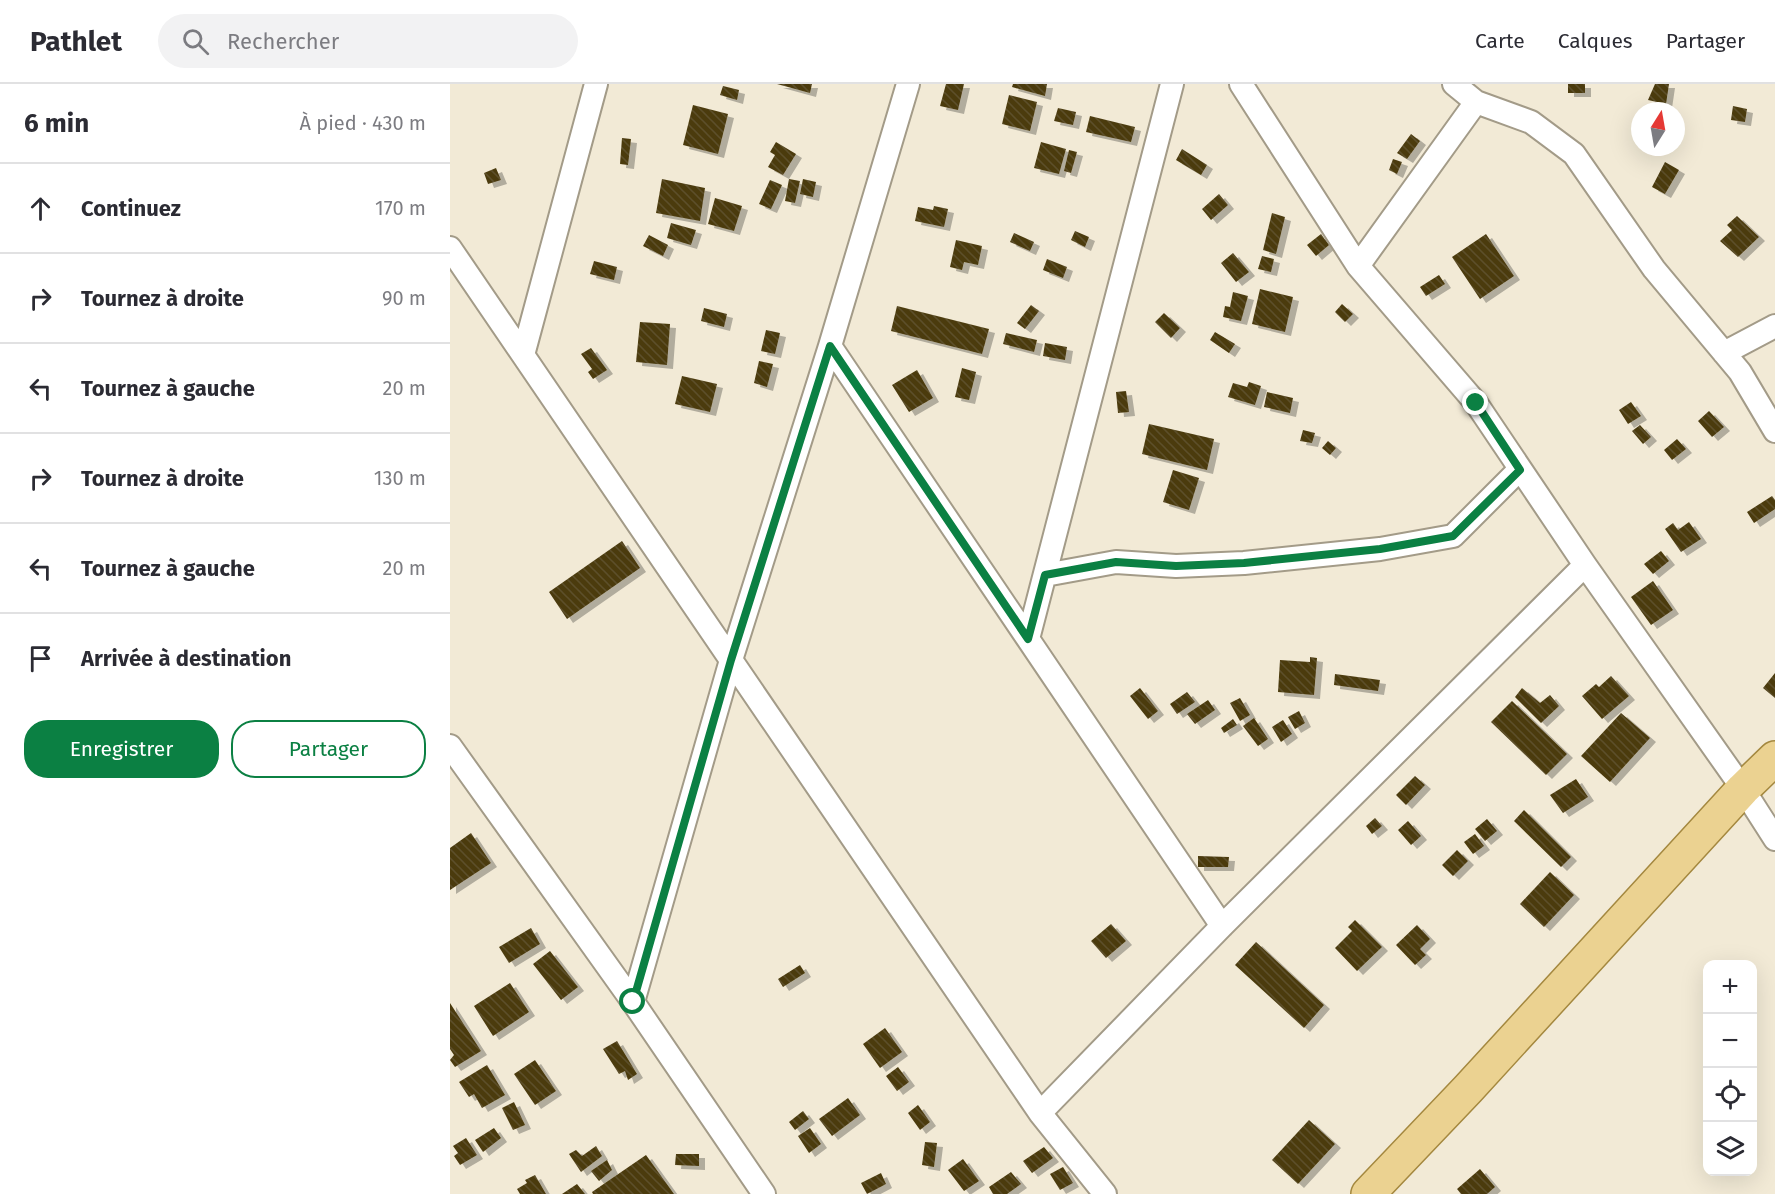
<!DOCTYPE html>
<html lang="fr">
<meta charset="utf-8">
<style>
:root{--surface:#fff;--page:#f2f2f3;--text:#2b2b33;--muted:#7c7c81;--line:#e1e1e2;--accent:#0b8043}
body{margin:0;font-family:"Fira Sans",sans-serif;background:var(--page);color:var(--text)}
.controls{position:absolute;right:18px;bottom:18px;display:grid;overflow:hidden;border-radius:12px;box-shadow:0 6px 24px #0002}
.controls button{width:54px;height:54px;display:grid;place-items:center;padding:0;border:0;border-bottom:2px solid var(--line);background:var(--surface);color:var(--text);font:30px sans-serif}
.compass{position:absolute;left:1181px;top:18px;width:54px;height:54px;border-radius:50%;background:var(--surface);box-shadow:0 6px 24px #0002;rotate:11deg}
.stop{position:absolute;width:18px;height:18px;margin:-14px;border:4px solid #0b8043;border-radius:50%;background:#fff}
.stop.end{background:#0b8043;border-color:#fff;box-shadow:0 2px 6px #0008}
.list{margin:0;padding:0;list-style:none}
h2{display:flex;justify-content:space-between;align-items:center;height:78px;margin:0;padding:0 24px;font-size:26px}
h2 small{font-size:20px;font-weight:400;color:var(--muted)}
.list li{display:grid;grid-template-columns:39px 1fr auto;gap:18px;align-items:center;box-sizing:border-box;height:90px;padding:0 24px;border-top:2px solid var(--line)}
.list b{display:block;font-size:22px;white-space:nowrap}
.list em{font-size:20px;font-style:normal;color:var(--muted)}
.actions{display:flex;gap:12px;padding:18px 24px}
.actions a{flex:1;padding:14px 0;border:2px solid var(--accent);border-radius:24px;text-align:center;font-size:21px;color:var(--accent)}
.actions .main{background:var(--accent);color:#fff}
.icon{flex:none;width:33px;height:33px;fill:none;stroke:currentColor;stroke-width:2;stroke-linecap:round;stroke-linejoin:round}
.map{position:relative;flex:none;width:1325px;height:1110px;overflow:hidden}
header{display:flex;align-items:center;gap:36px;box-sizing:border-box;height:84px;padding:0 30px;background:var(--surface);border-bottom:2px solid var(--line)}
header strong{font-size:28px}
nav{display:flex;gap:33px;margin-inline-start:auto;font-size:21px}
.search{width:420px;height:54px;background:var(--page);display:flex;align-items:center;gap:15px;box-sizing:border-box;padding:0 21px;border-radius:33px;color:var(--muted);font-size:22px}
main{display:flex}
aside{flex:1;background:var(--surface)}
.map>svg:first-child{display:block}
.building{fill:url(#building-back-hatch);filter:url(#shadow)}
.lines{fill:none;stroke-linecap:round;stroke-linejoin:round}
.minor-casing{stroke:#a39b88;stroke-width:26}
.primary-casing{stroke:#a4883f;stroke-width:36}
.minor{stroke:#fff;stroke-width:22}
.primary{stroke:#ebd291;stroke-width:33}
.route{stroke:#0b8043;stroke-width:8}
</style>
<header>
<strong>Pathlet</strong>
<div class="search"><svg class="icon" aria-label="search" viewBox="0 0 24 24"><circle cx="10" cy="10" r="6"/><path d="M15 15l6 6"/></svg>Rechercher</div>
<nav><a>Carte</a><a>Calques</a><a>Partager</a></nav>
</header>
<main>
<aside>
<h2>6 min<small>À pied · 430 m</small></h2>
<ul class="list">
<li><svg class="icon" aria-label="ahead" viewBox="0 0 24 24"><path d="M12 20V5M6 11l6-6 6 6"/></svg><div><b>Continuez</b></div><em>170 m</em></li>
<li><svg class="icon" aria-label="right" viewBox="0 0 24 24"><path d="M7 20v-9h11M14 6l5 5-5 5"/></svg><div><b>Tournez à droite</b></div><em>90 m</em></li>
<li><svg class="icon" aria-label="left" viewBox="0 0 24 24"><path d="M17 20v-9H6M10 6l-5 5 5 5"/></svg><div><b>Tournez à gauche</b></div><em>20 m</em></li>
<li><svg class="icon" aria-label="right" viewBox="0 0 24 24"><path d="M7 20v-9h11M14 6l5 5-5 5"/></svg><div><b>Tournez à droite</b></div><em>130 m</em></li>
<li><svg class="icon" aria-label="left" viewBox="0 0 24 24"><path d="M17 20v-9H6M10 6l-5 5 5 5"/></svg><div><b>Tournez à gauche</b></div><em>20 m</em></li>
<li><svg class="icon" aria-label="arrive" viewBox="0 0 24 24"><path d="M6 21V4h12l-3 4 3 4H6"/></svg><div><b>Arrivée à destination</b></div></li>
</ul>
<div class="actions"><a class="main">Enregistrer</a><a>Partager</a></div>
</aside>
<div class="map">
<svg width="1325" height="1110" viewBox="0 0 1325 1110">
<defs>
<pattern id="building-back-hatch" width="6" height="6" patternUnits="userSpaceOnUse" patternTransform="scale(1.5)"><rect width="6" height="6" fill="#4b3b11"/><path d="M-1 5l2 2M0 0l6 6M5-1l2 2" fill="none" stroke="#5d4f2b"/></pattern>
<filter id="shadow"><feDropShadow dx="6" dy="4" stdDeviation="0" flood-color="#0004"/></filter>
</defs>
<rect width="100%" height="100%" fill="#f2ead6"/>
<path class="building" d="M327,0H362L360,9Z
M496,0H514L508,26L490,22Z
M563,0H597L595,12L562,3Z
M1118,0H1135V9H1118Z
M1205,0H1219L1216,20L1198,16Z
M273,2L289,6L287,16L270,11Z
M559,11L587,18L580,47L552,40Z
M243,21L278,30L268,70L233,61Z
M1283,22L1297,25L1295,38L1281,36Z
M608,24L626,28L623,41L604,37Z
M640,32L685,43L681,58L636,48Z
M961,50L970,57L957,75L947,69Z
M172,54L181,55L178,81L170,80Z
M326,58L346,70L333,91L318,83L325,71L320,68Z
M591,58L616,65L609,90L584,84Z
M732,65L757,81L751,91L726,76Z
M619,66L627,68L621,89L614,87Z
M943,75L952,78L947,90L939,86Z
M1215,78L1229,86L1215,110L1202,103Z
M46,84L51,96L38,100L34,89Z
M212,95L255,104L250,137L206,129Z
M339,95L350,97L345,119L335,117Z
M353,95L366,98L363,113L350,110Z
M320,96L332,101L321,125L309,120Z
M769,110L778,121L761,136L752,125Z
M265,114L292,122L284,147L258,140Z
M484,122L498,125L494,143L465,137L468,123L483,126Z
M822,129L835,133L826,170L813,166Z
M1287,132L1309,153L1288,173L1270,157L1282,146L1277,141Z
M221,139L246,146L241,161L217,154Z
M625,147L639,153L635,163L621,156Z
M564,149L584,158L580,167L560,158Z
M871,150L879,161L866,172L857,161Z
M1036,150L1064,192L1030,215L1002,173Z
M199,151L218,161L213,172L193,162Z
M506,156L532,162L528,181L514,178L512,186L500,183Z
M783,169L799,188L786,198L771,179Z
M812,172L824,175L821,188L808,185Z
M597,175L617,183L613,194L593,186Z
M144,177L167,183L164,196L140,190Z
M989,191L995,200L976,212L970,203Z
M810,205L843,213L835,248L802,240Z
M783,208L798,212L791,237L773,233L775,222L780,223Z
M892,220L903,230L895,238L885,228Z
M581,221L589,227L575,245L567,239Z
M447,222L539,245L532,270L441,247Z
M254,224L277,230L274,243L251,237Z
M714,229L730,244L721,254L705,238Z
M190,238L220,240L217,281L186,278Z
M316,246L330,249L325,270L311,267Z
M765,248L785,260L779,269L760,256Z
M556,249L587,256L584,268L553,260Z
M595,259L617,263L615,276L593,272Z
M141,264L157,286L143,295L138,288L142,285L131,270Z
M309,277L323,280L317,303L304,299Z
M512,284L526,288L519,316L505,313Z
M467,286L483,314L459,328L442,301Z
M232,292L267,300L260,328L225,320Z
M799,298L811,302L805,321L778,313L783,299L797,303Z
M676,307L679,328L668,329L666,308Z
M817,308L843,314L840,329L814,323Z
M1181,318L1191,332L1178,340L1169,326Z
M1259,327L1274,343L1262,353L1248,337Z
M699,340L764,355L757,386L692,370Z
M1190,341L1201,353L1193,360L1182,347Z
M853,346L865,349L862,359L850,357Z
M1227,355L1236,365L1222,376L1214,366Z
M878,357L886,364L880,371L872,364Z
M723,386L749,394L739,426L713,418Z
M1322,412L1325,416V425L1304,439L1297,428Z
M1239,438L1251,455L1231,468L1215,445L1223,439L1228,446Z
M172,457L190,484L117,535L99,508Z
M1211,467L1219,477L1203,490L1194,480Z
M1203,497L1223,526L1201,541L1181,513Z
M860,573L867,574L864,611L828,608L830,576L860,578Z
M1325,589V614L1313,604Z
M885,590L930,596L928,607L884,601Z
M1161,592L1179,612L1152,635L1132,612L1146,600L1149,603Z
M690,604L708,627L698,635L680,612Z
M1072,604L1090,619L1100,611L1109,622L1091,639L1065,613Z
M737,608L745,618L727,630L720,620Z
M790,614L800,631L790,637L780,619Z
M758,616L765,626L745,640L737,630Z
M1062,617L1117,670L1096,691L1041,638Z
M849,627L855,639L845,645L838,633Z
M1171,629L1200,654L1160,698L1131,672Z
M804,634L818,655L808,662L793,642Z
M783,635L787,641L774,649L771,644Z
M833,636L842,650L831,658L822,643Z
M965,692L975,701L956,721L946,711Z
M1126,695L1138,713L1113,729L1100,711Z
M1074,726L1121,773L1111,783L1064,737Z
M925,734L932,742L922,750L916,742Z
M1037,735L1047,747L1035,757L1025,745Z
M958,737L971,752L961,761L948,746Z
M21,749L41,779L0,806V764Z
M1025,750L1034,762L1023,770L1014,758Z
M1007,766L1018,777L1003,792L992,781Z
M748,772L779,773L778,783H748Z
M1100,788L1124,811L1094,843L1070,820Z
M905,836L932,863L907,887L885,864L902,847L898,843Z
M661,840L676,857L656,874L641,857Z
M967,841L980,855L970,865L976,871L965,881L946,861Z
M81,844L90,860L59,879L49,863Z
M806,858L874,921L854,944L785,881Z
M100,867L128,903L111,916L83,880Z
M350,881L355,889L333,903L328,895Z
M60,899L79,928L43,952L24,922Z
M0,919L31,967L5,983L0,976L4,971L0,965Z
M435,944L452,968L430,984L413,960Z
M167,957L187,990L178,996L175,987L169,990L153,965Z
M85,976L106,1007L85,1021L64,990Z
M37,981L55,1011L32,1024L24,1010L19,1013L9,998Z
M448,983L459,998L447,1007L436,992Z
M398,1014L410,1031L382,1052L369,1035Z
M64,1018L75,1041L63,1046L52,1024Z
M468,1021L480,1038L470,1046L458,1029Z
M353,1027L359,1035L345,1046L339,1038Z
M859,1036L885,1060L848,1100L822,1076Z
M44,1044L51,1054L33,1068L25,1056Z
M360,1044L371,1060L359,1069L348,1052Z
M16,1054L27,1071L10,1081L4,1072L8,1069L3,1062Z
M475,1058L487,1059L484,1083L472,1081Z
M146,1062L152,1072L131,1088L119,1070L126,1066L132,1072Z
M594,1063L603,1074L582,1089L573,1077Z
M226,1070H249V1082L225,1081Z
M196,1071L224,1110H143L142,1108Z
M513,1075L529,1097L514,1107L498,1086Z
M157,1076L162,1086L149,1097L141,1087Z
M613,1083L623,1099L610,1106L600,1090Z
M1030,1085L1045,1103L1037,1110H1011L1007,1105Z
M561,1088L571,1100L557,1110H543L539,1103Z
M431,1089L436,1100L417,1110L411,1099Z
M85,1091L96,1110H70L67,1105L77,1099L75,1096Z
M127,1100L135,1110H112Z"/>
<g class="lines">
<g class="minor-casing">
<path id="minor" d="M791,0L908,182L1026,319L1135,481L1293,705L1325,755
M1004,0L1026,18
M0,164L590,1029L655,1110
M908,182L1026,18L1081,38L1124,70L1204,185L1290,288L1325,347
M380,262L772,842
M1274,269L1325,242
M73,271L146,0
M595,491L666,478L726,482L794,479L930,465L1003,452L1070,385
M578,555L722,0
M0,662L183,918L314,1110
M183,918L281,576L380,262L458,0
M590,1029L772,842L1135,481"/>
</g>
<g class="primary-casing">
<path id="primary" d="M918,1110L1018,1005L1293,705L1325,674"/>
</g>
<use href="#minor" class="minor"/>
<use href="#primary" class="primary"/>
</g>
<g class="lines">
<path class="route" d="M183,918L281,576L380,262L578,555L595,491L666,478L726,482L794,479L930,465L1003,452L1070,386L1026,319"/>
</g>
</svg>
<div class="controls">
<button>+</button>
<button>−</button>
<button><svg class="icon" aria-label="locate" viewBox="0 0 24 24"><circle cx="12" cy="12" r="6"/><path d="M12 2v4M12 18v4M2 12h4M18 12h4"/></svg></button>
<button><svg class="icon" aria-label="layers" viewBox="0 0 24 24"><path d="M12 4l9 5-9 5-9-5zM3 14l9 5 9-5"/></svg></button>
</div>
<svg class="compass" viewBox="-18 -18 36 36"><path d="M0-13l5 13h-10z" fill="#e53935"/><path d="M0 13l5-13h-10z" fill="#7c7c81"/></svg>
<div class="stop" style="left:183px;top:918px"></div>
<div class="stop end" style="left:1026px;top:319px"></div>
</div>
</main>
